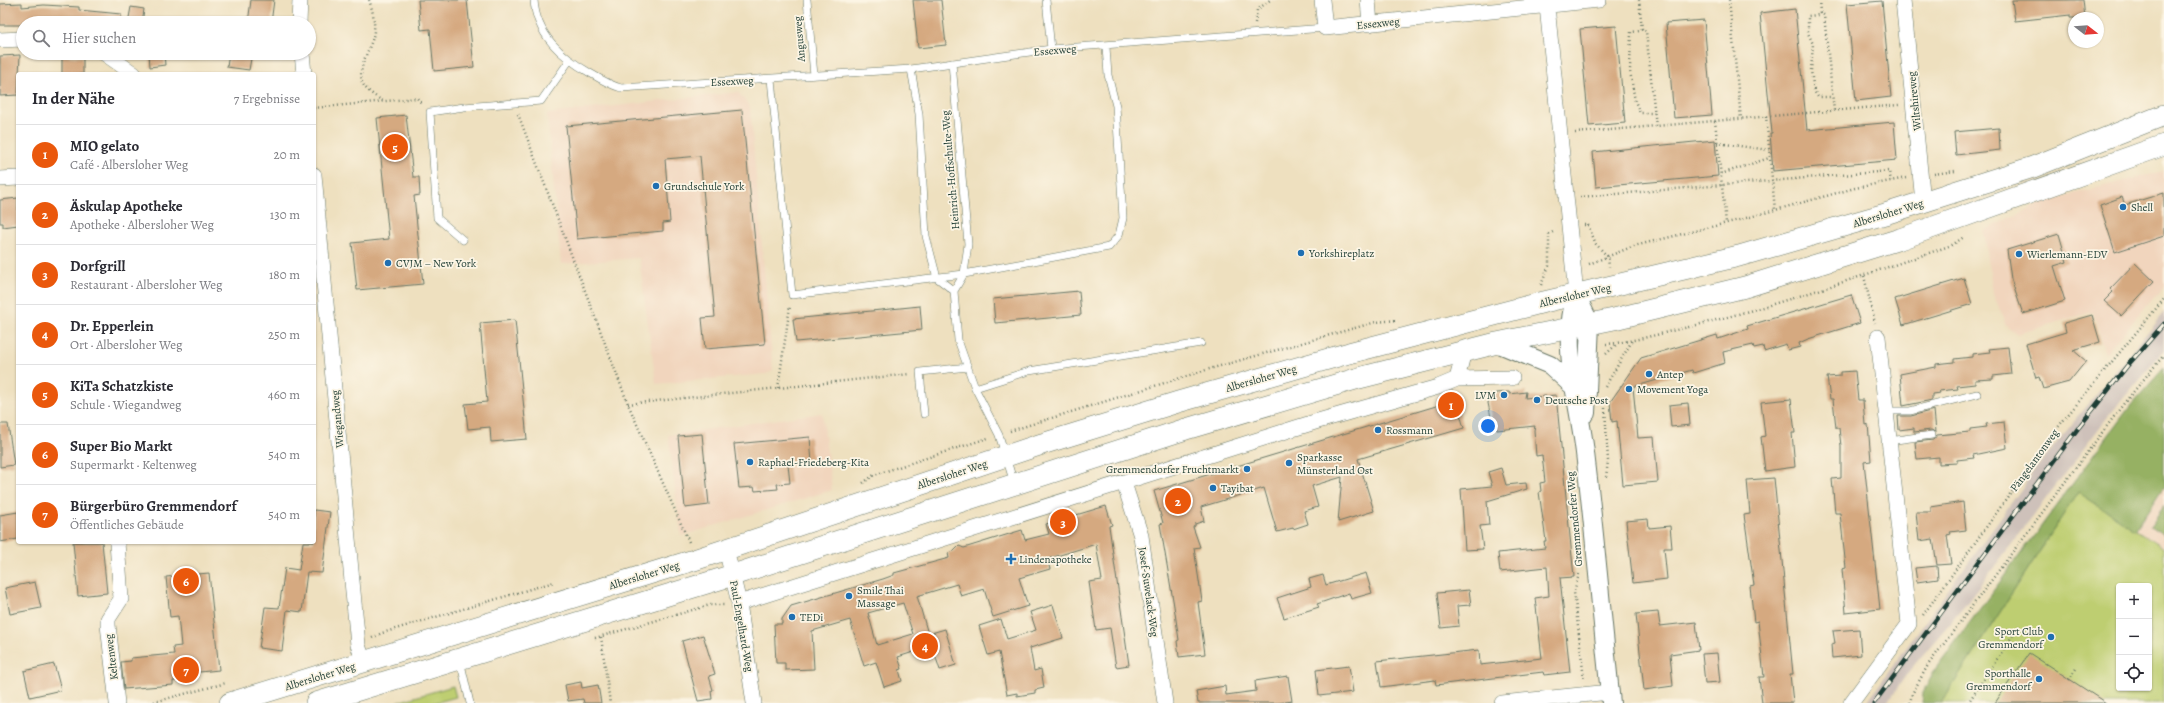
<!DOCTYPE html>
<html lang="de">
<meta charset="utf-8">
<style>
:root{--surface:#fff;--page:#f2f2f3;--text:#2b2b33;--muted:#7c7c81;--line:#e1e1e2;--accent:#ea580c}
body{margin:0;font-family:Alegreya,serif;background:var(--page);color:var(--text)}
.controls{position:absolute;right:12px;bottom:12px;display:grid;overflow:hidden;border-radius:4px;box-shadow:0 1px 3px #0004}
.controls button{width:36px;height:36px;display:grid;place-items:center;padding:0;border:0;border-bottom:1px solid var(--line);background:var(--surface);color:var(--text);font:20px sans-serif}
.compass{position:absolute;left:2068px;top:12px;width:36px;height:36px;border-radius:50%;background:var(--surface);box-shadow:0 1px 3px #0004;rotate:107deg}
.you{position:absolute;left:1488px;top:426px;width:14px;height:14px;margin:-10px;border:3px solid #fff;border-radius:50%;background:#1a73e8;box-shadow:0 0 0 6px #1a73e833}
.badge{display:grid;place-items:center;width:26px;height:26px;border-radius:50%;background:var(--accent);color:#fff;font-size:13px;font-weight:700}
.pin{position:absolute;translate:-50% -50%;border:2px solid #fff;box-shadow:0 1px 4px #0006}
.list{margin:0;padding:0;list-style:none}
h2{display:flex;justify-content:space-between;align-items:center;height:52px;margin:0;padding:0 16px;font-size:17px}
h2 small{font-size:13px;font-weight:400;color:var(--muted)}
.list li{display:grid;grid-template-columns:26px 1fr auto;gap:12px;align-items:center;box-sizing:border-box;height:60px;padding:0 16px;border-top:1px solid var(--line)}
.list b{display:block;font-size:15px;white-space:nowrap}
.list p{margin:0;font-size:13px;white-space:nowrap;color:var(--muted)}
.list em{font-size:13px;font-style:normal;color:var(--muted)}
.icon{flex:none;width:22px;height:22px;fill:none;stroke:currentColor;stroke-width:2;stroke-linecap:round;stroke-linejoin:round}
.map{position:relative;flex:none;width:2164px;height:703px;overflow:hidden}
.search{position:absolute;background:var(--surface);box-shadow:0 1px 3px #0004;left:16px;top:16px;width:300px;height:44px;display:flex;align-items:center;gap:10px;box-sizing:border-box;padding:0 14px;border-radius:22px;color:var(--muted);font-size:15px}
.panel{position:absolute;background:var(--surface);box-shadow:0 1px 3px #0004;left:16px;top:72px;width:300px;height:472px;border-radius:4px}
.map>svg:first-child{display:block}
.built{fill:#f1d5bd}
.industrial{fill:#cec1ba}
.green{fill:#bece71;stroke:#6e8652;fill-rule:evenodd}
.forest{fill:#96b163;stroke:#5a774c}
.building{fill:#d5a980;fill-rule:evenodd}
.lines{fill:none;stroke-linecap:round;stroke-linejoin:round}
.service-casing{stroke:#677665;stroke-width:8}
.minor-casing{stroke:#677665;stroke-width:16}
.tertiary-casing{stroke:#677665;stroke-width:20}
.secondary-casing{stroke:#677665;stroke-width:22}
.path{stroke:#677665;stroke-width:2.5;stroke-dasharray:1 3;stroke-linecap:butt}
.service{stroke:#fff;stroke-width:7}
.minor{stroke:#fff;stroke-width:15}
.tertiary{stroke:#fff;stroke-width:18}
.secondary{stroke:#fff;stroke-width:21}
.rail-casing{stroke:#1f3d34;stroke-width:4.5}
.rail{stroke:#fcf5e5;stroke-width:3;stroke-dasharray:9;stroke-linecap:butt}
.poi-dot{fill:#1f6fb2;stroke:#fcf5e5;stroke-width:1.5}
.labels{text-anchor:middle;stroke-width:3.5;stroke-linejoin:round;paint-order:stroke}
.street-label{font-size:11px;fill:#1f3d34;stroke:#fcf5e5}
.poi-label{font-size:11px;fill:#1f3d34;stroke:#fcf5e5;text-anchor:start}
</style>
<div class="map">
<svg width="2164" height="703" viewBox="0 0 2164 703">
<rect width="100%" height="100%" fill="#fcf5e5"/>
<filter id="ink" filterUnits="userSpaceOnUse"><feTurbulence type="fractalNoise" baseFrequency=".025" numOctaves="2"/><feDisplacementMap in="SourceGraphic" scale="8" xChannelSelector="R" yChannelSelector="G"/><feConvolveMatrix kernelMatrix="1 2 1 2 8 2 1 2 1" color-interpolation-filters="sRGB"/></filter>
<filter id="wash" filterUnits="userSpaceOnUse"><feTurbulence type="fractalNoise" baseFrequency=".012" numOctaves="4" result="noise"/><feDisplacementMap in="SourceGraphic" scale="16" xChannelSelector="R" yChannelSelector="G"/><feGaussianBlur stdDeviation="0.9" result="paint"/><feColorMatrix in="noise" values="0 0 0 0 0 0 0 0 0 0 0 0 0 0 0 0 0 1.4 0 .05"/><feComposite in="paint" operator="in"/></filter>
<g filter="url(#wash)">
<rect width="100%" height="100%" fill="#eee0bf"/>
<path class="built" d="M738,92L750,107L773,371L766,374L656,384L639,258L561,264L547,114Z
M2164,171V286L2105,354L2093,312L2017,334L2006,325L1993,293L1984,231L2045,201Z
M822,413L832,490L681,536L668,435Z
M2164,486V548L2135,530Z"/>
<path class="industrial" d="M2164,312V350L2106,419L1967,603L1909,671L1887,703H1866L2041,462Z"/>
<path class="green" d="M2078,492L2164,548V703H1941ZM2119,586H2149V688H2119Z
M453,686L456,697L434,703H394Z"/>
<path class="forest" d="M2164,368V486L2135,530L2078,492L1941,703H1922L1923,693L1936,668L2131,405Z
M2164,506V535L2150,526Z"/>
<g id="blocks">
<path class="building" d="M251,0H274L271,23H248Z
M418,0H467L474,67L434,71L430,29L421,30Z
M913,0H941L946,45L918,48Z
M2012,0H2083L2085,18H2070V15L2015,21Z
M1882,1L1891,97L1856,101L1847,4Z
M22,3V7L44,5L79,7V10L121,14V23H22V25H0V4Z
M131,7L144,9L142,23H128Z
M1795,9L1807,130L1894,122L1897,160L1773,171L1770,133H1772L1760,13Z
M1704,20L1712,115L1674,118L1666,23Z
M1616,26L1625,123L1589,126L1580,29Z
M149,53H164L165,65L150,67Z
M229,53H252L249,70L227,67Z
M20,55L18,95L0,96V56Z
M62,56L83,57V74H62Z
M742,110L765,344L705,349L702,318L715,317L700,156L665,159L670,222L663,223V231L577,239L566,126Z
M406,115L413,177H419L420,195L414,196L423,284L357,290L352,243L389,239L377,118Z
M1999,128L2000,150L1956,155L1954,132Z
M1715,140L1718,176L1596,187L1593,152Z
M2164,193V236L2115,252L2100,205L2122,197L2125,205Z
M18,198V225L3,227V223H0V200Z
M2059,234L2067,262L2054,266L2065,301L2023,314L2011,279L2007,250Z
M2135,263L2154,281L2121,316L2104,301L2113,292L2110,289Z
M1964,278L1972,304L1903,325L1895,299Z
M1079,291L1081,315L995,323L993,299Z
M1851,295L1860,323L1808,339L1799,343L1800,347L1788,350L1786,344L1764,351L1763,346L1754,348L1753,345L1723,352L1725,363L1693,373L1692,370L1633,387L1638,438L1654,437L1658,482L1623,485L1617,421L1612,422L1610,402L1641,358L1717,335L1718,339L1748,329L1747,326Z
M920,306L922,330L796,342L793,319Z
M2092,315L2100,342L2073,350L2086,361L2069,382L2043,389L2039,377L2036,378L2026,344L2066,332L2064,323Z
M515,320L527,439L491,442L490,427L468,429L465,404L487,402L480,323Z
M2008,347L2011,374L1993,376V379L1975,380V384L1957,386L1958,389L1939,391L1940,393L1932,394V400L1903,406L1900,374L1936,367V364L1954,362V359L1972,357V354L1990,352L1989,349Z
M1855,371L1858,400H1863L1865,425L1868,424L1871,461L1864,462L1880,609L1846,613L1842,569L1846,568L1840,513H1835L1832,479L1841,478V446L1839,428H1836L1833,399H1830L1827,377L1840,376V372Z
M1509,392L1510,394L1526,392L1525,398L1556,395L1574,577L1560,578L1570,672L1544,675L1543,672L1436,685L1435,680L1381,687L1377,661L1479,650L1480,665L1542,658L1535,598L1549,596L1547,567L1500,572L1498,553L1545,548L1544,541H1546L1539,492L1541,491L1540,483L1545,482L1542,455L1536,456L1534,430L1535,426L1497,430L1496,424L1492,422L1488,403L1490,396L1496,393Z
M1791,399L1795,433H1792L1795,467L1765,471L1761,437L1765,436L1761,402Z
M1456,400L1464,428L1358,459L1374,511L1338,522L1342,477L1312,486L1318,507L1304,511L1308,524L1293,529V528L1277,532L1264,488L1201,507L1204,521L1195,524V526L1193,527L1200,547L1194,548L1202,601L1198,602L1205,654L1179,657L1177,641L1179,640L1174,606L1160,524L1163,523L1154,491Z
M1688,403L1690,425L1671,427L1669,405Z
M1934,410L1936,432L1931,430L1914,432V428L1899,430L1898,416H1911Z
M2004,422L2007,448L1973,455L1974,458L1957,460V463L1939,464V457L1917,459L1915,442L1933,440L1937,435L1970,432V429L1987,427L1986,424Z
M0,424H8L14,465L0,467Z
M702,434L709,505L685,508L678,436Z
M810,437L812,463L788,465L790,483L777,484L778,489L755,491L754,487L739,488L734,444Z
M1501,468L1506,485L1526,483L1527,489L1487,501L1489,525L1480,526L1483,549L1465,550L1461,489L1492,486L1488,472Z
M1774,478L1793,674H1790L1793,703H1762L1759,677H1764L1758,621L1754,622L1750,586L1754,585L1744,515L1750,514L1747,480Z
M1963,502L1966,530L1950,532L1951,534L1947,535L1951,564L1937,565L1933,539L1919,541L1916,512H1931V507Z
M1106,506L1112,525L1109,526L1129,665L1116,667L1110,628L1096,630L1089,582L1102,580L1096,544L1047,559L1050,569L1019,578L1028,606L993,617L984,589L961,596L957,584L917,596L928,634L945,629L956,665L940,670L932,646L898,657L902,669L899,670L902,681L884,687L876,662L864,666L850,620L812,631L814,669L785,670V663H776L774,624H782V619L791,606L883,579L894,575V573L949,558L948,553L954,551L959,546L964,548L1022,530L1025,540L1049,534L1046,524ZM903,603L913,634L877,645L868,613Z
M314,510L330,512L322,573L307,572L302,612L287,610L282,651L259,648L265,607L279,608L285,568L299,570L303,542H314Z
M18,512V539L0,542V515Z
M1648,519L1649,528L1670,526L1672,548H1664L1667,579L1633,583L1626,521Z
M73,542H102L107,593L78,596Z
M1937,566L1938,579L1917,582L1915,568Z
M209,573L219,670L190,673L191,679L173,681V685L124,689L121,662L131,661V658L174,654L173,647L181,646L178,616L170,617L166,577Z
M1366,573L1372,593L1351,599L1349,593L1317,604L1319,607L1284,618L1277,598L1311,587L1309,579L1323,575L1326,585Z
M35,582L41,608L10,614L5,588Z
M1469,590L1471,605L1457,606L1459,626L1441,628L1437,593Z
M1053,605L1063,638L1030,648L1034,671L1041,669L1044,688L1035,690V693L1017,696V693L1007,695L999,652L988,655L979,626L1001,619L1007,639L1036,630L1030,612Z
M1658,612L1660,626L1696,622L1699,650L1670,654L1673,686L1644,690L1636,614Z
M1859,629L1861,655L1832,658L1831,644L1835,643L1833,631Z
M703,635L715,674L709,676L713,690L711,691L712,699L698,701L682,641Z
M1717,653L1720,682L1705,683L1702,654Z
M2029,653L2077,684L2106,703H1995Z
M54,664L61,690L30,697L24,671Z
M1349,666L1353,692L1319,696L1316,670Z
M1288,676L1292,701L1278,703H1198L1196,691L1225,686L1226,695L1256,691L1255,681Z
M581,682L582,688L598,685L601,703H584L583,699L568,701L565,685Z"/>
</g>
</g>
<g filter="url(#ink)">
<use href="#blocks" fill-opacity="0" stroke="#677665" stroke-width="1"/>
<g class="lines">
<g class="service-casing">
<path id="service" d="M534,0C536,35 562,57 590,73C600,79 610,85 621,88L911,69L1051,49L1325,28
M807,0L814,75
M1046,0L1051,49
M952,63L968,244L964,274L954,291L958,340L975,388L999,435L1014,483
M911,69L919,114L926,236L937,278L954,291
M771,79L792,295L964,274L1109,247L1119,235L1123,218L1116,106L1108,75L1106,47
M463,240L437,218L430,112L464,107L541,101L569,61
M975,388L1029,371L1201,343
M1886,411H1910L1977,394
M924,414L920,372L968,367
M1889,441L1932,435
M460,660L470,703"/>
</g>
<g class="minor-casing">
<path id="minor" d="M1322,0L1325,28L1599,0
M1368,0L1370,24
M1903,0L1923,202
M1547,6L1576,295
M299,23L300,0
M0,40L23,39
M104,53L134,74
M302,53L304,74
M314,175L358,645L364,663
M0,179L18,178
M1457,379L1464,351
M1124,483L1141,536L1165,703
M117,542L121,599L108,619V625L117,703
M726,549L739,603L754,703
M739,603L1318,421L1438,387L1457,379L1512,378
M1502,703L1610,692
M1851,703L1909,624L1878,337"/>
</g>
<g class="tertiary-casing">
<path id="tertiary" d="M1576,295C1560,348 1579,400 1585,453C1595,536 1602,620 1611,703
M1576,295L1590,324L1586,413
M1497,343L1550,365L1574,387"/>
</g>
<g class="secondary-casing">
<path id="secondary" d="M230,703L694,560L1042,444L1178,402L1349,353L1544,302L1739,256L1885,214L2033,167L2164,115
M316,703L733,575L1186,429L1359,378L1497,343L1614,319L1745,287L1900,239L2164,145"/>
</g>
<path class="path" d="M369,0C373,11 376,25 373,37C369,52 358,66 362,82C365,90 376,97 383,101
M1639,0L1642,29L1646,31L1656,126
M1729,0L1741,119
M1819,0L1820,12L1824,15L1834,111
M1820,12L1818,15L1808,16V33L1813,44L1811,71L1814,91L1818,97H1832
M1255,23L1257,10L1270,0
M1642,29L1640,31L1631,32L1630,71L1635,101L1640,113H1655
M314,108L417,98L422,104
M518,114L628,404L689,542
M1766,116L1775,210
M1715,121L1726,223
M1575,133L1899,105
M1717,143L1769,150
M1721,174L1769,158
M1934,174L1955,171
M1580,197L1889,171L1891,181
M1584,225H1588L1596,244L1608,257L1609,267
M1589,264L1634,246L1739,220L1855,188L1906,178
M1864,276L1875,323
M1541,285L1549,266V234L1555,231
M1606,344C1634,342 1661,333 1689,327C1778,305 1866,275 1952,245L1964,237
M1606,354L1617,344
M1605,387L1632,341
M778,388L790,306
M628,404L910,374
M1605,408L1608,461L1606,477
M1010,431L1206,370L1376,322L1397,320
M863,483L874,475L988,438
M1579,574L1574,592L1584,679
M1923,615L2062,422L2164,299
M601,637L610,703
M372,638L382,633L554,582
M595,638L710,605H725
M2069,680L2077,667
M150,703L226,683
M1910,703L1912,694L1928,665L2125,402L2164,355
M1968,703L2019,626"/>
<use href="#service" class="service"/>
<use href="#minor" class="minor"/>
<use href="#tertiary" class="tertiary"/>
<use href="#secondary" class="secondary"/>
<g class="rail-casing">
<path id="rail" d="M1874,703L2079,427L2127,366L2164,324"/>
</g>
<use href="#rail" class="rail"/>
</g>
</g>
<g class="poi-dot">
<circle cx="656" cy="186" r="4"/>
<circle cx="2123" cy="207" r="4"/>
<circle cx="1301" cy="253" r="4"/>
<circle cx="2019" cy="254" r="4"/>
<circle cx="388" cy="263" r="4"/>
<circle cx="1649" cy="374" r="4"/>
<circle cx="1629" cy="389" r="4"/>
<circle cx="1504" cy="395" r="4"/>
<circle cx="1537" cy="400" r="4"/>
<circle cx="1378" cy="430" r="4"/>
<circle cx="750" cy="462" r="4"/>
<circle cx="1289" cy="463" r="4"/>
<circle cx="1247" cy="469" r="4"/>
<circle cx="1213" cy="488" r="4"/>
<path d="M1009 553h4v4h4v4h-4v4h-4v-4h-4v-4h4z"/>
<circle cx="849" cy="596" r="4"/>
<circle cx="792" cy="617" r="4"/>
<circle cx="2051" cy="637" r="4"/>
<circle cx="2039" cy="679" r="4"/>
</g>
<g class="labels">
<g class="street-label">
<text transform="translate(1378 23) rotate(-6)" y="4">Essexweg</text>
<text transform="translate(799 39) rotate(-95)" y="4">Angusweg</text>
<text transform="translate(1055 50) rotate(-5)" y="4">Essexweg</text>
<text transform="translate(732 81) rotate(-3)" y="4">Essexweg</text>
<text transform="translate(1914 101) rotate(-96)" y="4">Wiltshireweg</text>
<text transform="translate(950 170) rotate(-95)" y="4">Heinrich-Hoffschulte-Weg</text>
<text transform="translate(1888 213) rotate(-17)" y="4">Albersloher Weg</text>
<text transform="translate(1575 295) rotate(-13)" y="4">Albersloher Weg</text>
<text transform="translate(1261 378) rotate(-16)" y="4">Albersloher Weg</text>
<text transform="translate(337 419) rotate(-95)" y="4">Wiegandweg</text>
<text transform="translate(2034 460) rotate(-54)" y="4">Pängelantonweg</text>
<text transform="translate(952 474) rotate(-18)" y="4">Albersloher Weg</text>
<text transform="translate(1574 519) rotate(-95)" y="4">Gremmendorfer Weg</text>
<text transform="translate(644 575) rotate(-17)" y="4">Albersloher Weg</text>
<text transform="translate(1149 592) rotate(82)" y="4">Josef-Suwelack-Weg</text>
<text transform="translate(742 626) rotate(80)" y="4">Paul-Engelhard-Weg</text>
<text transform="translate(111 657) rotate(-97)" y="4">Keltenweg</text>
<text transform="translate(320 676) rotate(-17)" y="4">Albersloher Weg</text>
</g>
<g class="poi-label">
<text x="664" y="190">Grundschule York</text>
<text x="2131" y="211">Shell</text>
<text x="1309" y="257">Yorkshireplatz</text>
<text x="2027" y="258">Wierlemann-EDV</text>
<text x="396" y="267">CVJM – New York</text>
<text x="1657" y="378">Antep</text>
<text x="1637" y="393">Movement Yoga</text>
<text x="1496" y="399" text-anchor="end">LVM</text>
<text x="1545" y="404">Deutsche Post</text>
<text x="1386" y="434">Rossmann</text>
<text x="1297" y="461">Sparkasse<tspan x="1297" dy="13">Münsterland Ost</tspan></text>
<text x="758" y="466">Raphael-Friedeberg-Kita</text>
<text x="1239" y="473" text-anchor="end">Gremmendorfer Fruchtmarkt</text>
<text x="1221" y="492">Tayibat</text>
<text x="1019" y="563">Lindenapotheke</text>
<text x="857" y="594">Smile Thai<tspan x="857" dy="13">Massage</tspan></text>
<text x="800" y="621">TEDi</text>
<text x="2043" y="635" text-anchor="end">Sport Club<tspan x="2043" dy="13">Gremmendorf</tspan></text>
<text x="2031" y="677" text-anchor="end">Sporthalle<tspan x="2031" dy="13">Gremmendorf</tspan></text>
</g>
</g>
</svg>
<div class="controls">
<button>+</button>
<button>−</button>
<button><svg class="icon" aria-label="locate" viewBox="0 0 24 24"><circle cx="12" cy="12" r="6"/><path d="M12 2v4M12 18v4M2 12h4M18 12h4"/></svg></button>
</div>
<svg class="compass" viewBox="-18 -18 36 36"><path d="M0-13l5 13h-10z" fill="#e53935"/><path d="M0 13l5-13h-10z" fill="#7c7c81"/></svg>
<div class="you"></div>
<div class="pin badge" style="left:1451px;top:405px">1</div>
<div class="pin badge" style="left:1178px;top:501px">2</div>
<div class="pin badge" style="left:1063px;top:522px">3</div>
<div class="pin badge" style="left:925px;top:646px">4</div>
<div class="pin badge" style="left:395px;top:147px">5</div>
<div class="pin badge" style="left:186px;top:581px">6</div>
<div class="pin badge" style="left:186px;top:670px">7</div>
<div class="search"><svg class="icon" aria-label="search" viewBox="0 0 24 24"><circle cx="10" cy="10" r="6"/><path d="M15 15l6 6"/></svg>Hier suchen</div>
<section class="panel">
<h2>In der Nähe<small>7 Ergebnisse</small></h2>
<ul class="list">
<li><span class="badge">1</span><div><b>MIO gelato</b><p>Café · Albersloher Weg</p></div><em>20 m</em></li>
<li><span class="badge">2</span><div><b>Äskulap Apotheke</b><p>Apotheke · Albersloher Weg</p></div><em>130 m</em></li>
<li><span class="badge">3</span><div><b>Dorfgrill</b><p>Restaurant · Albersloher Weg</p></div><em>180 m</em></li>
<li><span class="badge">4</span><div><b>Dr. Epperlein</b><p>Ort · Albersloher Weg</p></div><em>250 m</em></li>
<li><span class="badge">5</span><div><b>KiTa Schatzkiste</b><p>Schule · Wiegandweg</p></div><em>460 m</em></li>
<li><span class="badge">6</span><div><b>Super Bio Markt</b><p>Supermarkt · Keltenweg</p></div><em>540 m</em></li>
<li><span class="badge">7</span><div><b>Bürgerbüro Gremmendorf</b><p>Öffentliches Gebäude</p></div><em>540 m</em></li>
</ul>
</section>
</div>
